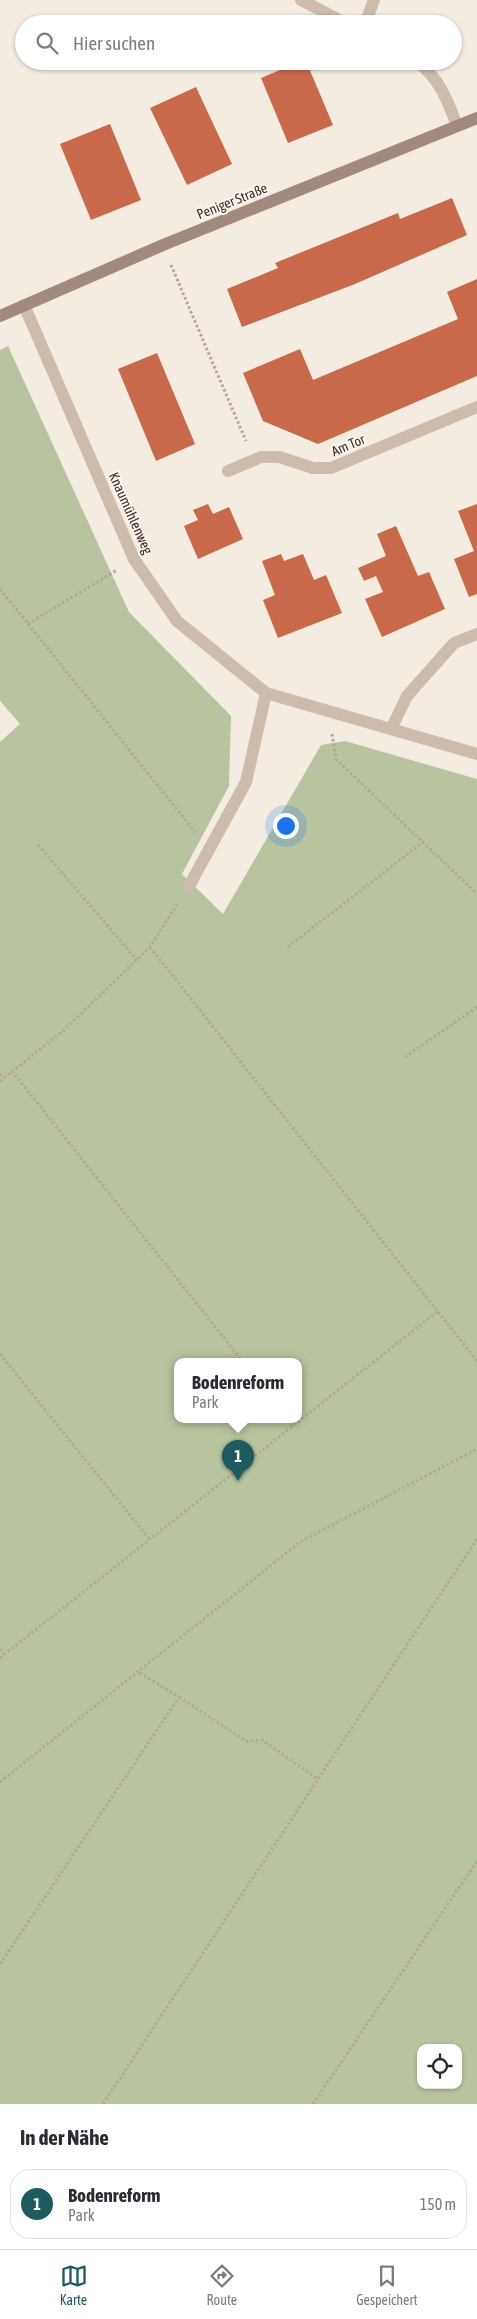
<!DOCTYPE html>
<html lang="de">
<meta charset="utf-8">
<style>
:root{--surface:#fff;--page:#f7f7f7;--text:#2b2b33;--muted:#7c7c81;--line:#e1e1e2;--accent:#1f5a5e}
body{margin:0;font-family:"Asap Condensed",sans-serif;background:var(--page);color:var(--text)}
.controls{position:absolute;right:15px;bottom:15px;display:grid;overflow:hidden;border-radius:10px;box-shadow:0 1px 4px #0004}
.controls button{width:45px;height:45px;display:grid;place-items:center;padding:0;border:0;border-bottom:1px solid var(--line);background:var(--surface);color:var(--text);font:25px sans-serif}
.you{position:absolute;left:285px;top:825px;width:18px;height:18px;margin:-12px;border:4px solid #fff;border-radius:50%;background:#1a73e8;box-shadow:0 0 0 8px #1a73e833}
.badge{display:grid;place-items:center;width:32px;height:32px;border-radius:50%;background:var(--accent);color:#fff;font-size:16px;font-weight:700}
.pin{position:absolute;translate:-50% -41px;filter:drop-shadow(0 1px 2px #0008)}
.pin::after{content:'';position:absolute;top:26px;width:18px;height:15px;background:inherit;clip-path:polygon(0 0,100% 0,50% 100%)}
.popup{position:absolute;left:174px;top:1358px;width:128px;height:65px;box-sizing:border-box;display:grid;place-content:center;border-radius:10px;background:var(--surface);filter:drop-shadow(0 1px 4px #0005);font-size:16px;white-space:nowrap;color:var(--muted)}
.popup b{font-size:19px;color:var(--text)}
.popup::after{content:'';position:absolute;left:50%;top:100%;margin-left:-10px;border:10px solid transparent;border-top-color:var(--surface)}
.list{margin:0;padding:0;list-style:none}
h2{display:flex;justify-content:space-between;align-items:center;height:65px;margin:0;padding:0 20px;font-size:21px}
h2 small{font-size:16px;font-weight:400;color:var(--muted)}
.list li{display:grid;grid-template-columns:32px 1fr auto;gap:15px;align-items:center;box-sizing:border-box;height:70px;margin:0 10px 10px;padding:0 10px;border:1px solid var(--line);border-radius:20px}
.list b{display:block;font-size:19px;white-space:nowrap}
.list p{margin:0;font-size:16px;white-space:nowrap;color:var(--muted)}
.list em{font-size:16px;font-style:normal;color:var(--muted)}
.icon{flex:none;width:28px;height:28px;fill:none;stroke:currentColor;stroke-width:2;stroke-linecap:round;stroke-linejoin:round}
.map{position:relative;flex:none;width:477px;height:2104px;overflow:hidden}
.search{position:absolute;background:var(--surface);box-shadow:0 1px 4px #0004;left:15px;right:15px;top:15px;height:55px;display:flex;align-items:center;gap:12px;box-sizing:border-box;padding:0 18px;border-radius:28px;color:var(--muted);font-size:19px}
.sheet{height:145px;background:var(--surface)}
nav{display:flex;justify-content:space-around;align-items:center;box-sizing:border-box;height:70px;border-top:1px solid var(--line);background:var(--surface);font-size:14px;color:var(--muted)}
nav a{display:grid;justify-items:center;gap:2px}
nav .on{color:var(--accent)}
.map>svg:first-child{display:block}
.green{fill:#b8c4a0;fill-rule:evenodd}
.building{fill:#c8694b}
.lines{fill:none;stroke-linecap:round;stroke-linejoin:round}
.path{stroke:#b9a596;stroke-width:3;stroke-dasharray:2.5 2.5;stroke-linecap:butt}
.street{stroke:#cdbbac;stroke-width:12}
.secondary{stroke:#a18a7d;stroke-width:12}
.labels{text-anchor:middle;stroke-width:4;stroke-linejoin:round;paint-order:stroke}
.street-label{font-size:14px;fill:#3b302b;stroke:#fbf5ee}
</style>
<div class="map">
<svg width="477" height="2104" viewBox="0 0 477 2104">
<rect width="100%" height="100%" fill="#f4ebe1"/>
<path class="green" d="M8,346L129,612L231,716L229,786L182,874L223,914L321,745L345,741L477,779V2104H0V742L20,724L0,701V350ZM178,1362H298V1420H178ZM421,2048H458V2085H421Z"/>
<path class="building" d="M301,61H306L333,125L288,143L261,78Z
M196,87L232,164L187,185L150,108Z
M110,124L141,200L91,220L60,144Z
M452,198L467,235L355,284L242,327L227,289L278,268L275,263L398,213L400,219Z
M477,279V376L318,444L263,421L243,373L300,349L313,380L458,319L447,292Z
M157,353L195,444L156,461L118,369Z
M208,504L213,514L229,507L243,539L198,559L184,526L198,520L193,510Z
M477,504V594L469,597L454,559L474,551L458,511Z
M396,526L418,576L429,572L445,609L382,637L365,599L383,592L376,576L364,581L358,568L386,556L377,534Z
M281,554L284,561L303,554L314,580L326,575L342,613L278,638L263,600L275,595L262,561Z"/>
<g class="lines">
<path class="path" d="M171,265L246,441
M0,589L195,832
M28,624L117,570
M332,734L336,759L477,894
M38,845L137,960
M150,947L477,1361
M288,947L423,842
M405,1057L477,1007
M12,1071L243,1362
M0,1074L3,1078
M0,1081L62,1032L150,947L177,904
M0,1354L150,1540
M288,1420L293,1426
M0,1649L4,1654
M0,1658L438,1311
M179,1697L246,1741L262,1740L318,1779
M0,1782L300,1542L477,1449
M0,1964L179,1697L138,1672
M103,2104L477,1539
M313,2104L477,1861"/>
<path class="street" d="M301,0L347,24
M365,24L374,0
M416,61C439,77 448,101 457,126
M24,305L134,559L177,621L266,693L477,754
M228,471L261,457H279L313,468H331L477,407
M391,729L407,696L454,643L477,634
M189,886L246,782L266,693"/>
<path class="secondary" d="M0,316L163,245L477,118"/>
</g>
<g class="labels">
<g class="street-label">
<text transform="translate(232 201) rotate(-22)" y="5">Peniger Straße</text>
<text transform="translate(348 445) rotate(-23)" y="5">Am Tor</text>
<text transform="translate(131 513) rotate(66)" y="5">Knaumühlenweg</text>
</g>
</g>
</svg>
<div class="controls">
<button><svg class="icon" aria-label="locate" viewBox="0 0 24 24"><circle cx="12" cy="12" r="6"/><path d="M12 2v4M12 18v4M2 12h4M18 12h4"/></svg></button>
</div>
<div class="you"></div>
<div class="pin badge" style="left:238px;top:1481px">1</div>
<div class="popup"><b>Bodenreform</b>Park</div>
<div class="search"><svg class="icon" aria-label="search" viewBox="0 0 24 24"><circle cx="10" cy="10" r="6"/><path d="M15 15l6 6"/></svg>Hier suchen</div>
</div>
<section class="sheet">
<h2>In der Nähe<small></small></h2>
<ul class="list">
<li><span class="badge">1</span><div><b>Bodenreform</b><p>Park</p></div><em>150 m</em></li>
</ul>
</section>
<nav>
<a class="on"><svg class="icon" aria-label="map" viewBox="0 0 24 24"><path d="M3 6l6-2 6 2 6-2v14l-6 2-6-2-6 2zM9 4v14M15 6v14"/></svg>Karte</a>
<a><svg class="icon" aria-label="directions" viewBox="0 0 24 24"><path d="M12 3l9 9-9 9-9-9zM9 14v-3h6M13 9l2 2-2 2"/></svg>Route</a>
<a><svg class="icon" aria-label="saved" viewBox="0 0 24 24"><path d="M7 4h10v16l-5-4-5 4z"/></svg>Gespeichert</a>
</nav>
